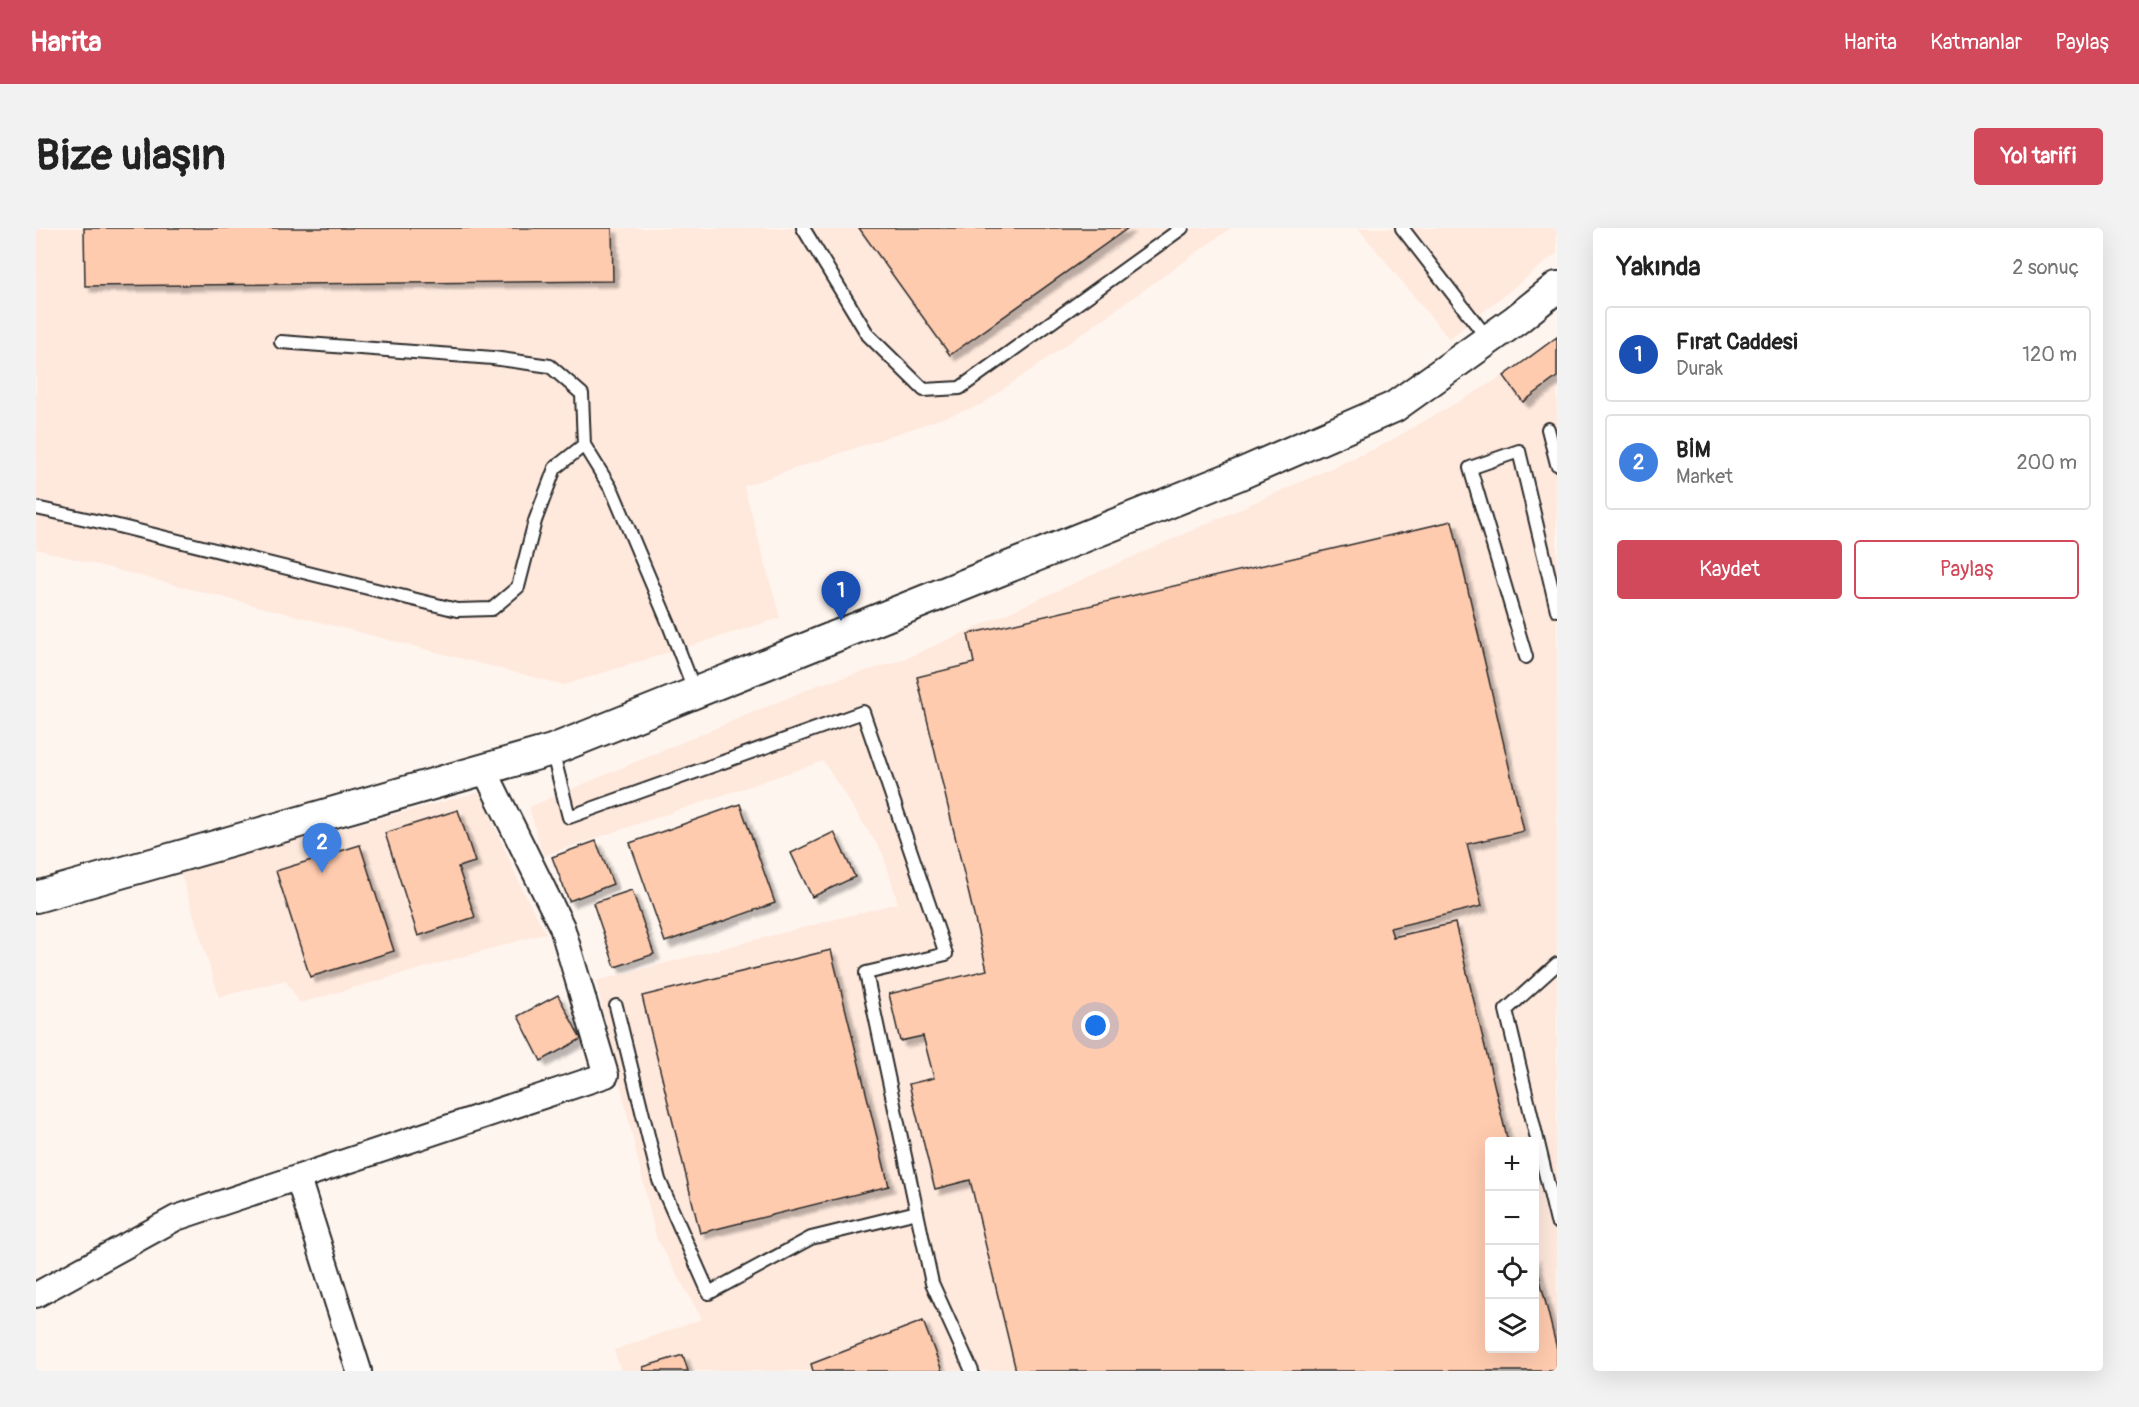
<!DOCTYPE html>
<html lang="tr">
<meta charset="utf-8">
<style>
:root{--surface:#fff;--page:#f2f2f2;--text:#222;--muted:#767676;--line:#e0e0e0;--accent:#d1495b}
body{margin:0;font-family:Pangolin,sans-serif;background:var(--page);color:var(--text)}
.controls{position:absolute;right:18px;bottom:18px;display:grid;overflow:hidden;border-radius:6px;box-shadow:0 6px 24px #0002}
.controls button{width:54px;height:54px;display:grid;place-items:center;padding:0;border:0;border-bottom:2px solid var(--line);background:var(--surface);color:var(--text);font:30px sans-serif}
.you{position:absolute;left:1060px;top:798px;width:21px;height:21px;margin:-15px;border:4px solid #fff;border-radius:50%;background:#1a73e8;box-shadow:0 0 0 9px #1a73e833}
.badge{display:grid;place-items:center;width:39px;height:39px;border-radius:50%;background:var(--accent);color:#fff;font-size:20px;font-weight:700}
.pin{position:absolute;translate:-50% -50px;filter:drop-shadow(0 2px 3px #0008)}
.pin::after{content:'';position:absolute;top:32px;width:21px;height:18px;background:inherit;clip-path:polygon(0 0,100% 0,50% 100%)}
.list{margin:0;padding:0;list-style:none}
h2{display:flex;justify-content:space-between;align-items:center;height:78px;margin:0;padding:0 24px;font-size:26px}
h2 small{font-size:20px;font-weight:400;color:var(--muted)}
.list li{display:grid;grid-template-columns:39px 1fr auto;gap:18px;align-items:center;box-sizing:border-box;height:96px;margin:0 12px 12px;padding:0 12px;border:2px solid var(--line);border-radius:6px}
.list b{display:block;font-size:22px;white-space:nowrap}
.list p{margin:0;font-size:20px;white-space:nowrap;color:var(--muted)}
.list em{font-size:20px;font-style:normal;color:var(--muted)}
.actions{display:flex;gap:12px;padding:18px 24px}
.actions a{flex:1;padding:14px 0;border:2px solid var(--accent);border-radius:6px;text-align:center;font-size:21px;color:var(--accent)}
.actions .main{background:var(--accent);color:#fff}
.icon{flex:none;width:33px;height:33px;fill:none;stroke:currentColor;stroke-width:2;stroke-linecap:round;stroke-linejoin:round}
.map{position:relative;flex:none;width:1521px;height:1143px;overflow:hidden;border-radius:6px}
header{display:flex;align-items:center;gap:36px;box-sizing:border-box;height:84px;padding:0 30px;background:var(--accent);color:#fff}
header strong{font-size:28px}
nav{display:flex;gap:33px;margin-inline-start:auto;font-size:21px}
.intro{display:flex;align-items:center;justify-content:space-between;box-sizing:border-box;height:144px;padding:0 36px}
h1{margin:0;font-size:42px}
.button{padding:15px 27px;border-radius:6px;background:var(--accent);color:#fff;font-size:21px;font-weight:700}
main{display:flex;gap:36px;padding:0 36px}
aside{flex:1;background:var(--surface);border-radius:6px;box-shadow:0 6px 24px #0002}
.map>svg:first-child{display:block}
.built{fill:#ffe8dc;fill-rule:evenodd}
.building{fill:#ffcbaf;stroke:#2b2b2b;stroke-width:1.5;filter:url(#shadow)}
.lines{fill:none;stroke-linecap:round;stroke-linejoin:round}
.service-casing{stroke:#2b2b2b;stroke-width:16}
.minor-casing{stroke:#2b2b2b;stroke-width:28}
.tertiary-casing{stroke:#2b2b2b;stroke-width:34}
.service{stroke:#fff;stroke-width:12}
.minor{stroke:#fff;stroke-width:24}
.tertiary{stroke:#fff;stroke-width:30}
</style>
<header>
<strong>Harita</strong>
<nav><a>Harita</a><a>Katmanlar</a><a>Paylaş</a></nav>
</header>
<div class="intro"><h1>Bize ulaşın</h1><a class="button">Yol tarifi</a></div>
<main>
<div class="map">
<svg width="1521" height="1143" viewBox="0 0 1521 1143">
<defs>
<filter id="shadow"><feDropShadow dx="5.5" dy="5.5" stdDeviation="1.5" flood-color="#0004"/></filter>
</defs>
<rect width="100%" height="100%" fill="#fff5ef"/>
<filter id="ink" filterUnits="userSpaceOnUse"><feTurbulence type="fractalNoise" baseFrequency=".0167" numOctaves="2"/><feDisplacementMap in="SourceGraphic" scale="12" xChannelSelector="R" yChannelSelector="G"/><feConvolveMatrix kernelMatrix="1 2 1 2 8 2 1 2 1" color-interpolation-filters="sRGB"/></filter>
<g filter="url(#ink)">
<path class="built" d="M0,0H1195L945,177L708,258L744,390L528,457L0,321Z
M1322,0H1521V25L1413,111Z
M1521,109V1143H585L578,1122L666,1091L620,1009L560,753L862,675L847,626L787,533L507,628L493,579L782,457L864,433L1345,218L1462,151ZM1454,914H1498V1120H1454Z
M444,564L487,663L510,705L264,775L249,752L183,769L144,643Z"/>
<path class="building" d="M48,0H576L577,53L49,58Z
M823,0H1092L914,127Z
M1521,109V149L1487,174L1468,148Z
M1416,293L1488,603L1431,616L1446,678L1354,700L1357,709L1419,695L1472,914H1454V1120H1498V1027L1521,1121V1143H980L934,952L899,961L873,856L898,850L887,808L864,813L853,766L951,742L881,449L938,435L932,406Z
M704,576L739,675L629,714L594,615Z
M422,582L439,634L422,639L439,689L382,708L349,605Z
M798,604L819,649L776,669L755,625Z
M560,613L577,656L533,673L516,629Z
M324,617L358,723L274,749L240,643Z
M596,662L618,726L579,739L557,675Z
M795,722L853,958L664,1005L606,768Z
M522,767L545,811L505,833L482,788Z
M887,1093L906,1143H777L775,1136Z
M647,1127L652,1143H608L607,1139Z"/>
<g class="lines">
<g class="service-casing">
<path id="service" d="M767,0L832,107L888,162L924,160L1146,0
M1366,0L1452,111
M245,114L457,130L514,138L546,166L548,217L577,264L632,394L659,464
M1512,201L1521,236
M0,280L78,297L421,382L456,381L482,359L499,293L519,240L548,217
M1490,429L1434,240L1483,223L1521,382
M516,522L533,589L827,484L910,726L830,745L896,1055L936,1143
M1521,736L1470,782L1521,994
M580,778L623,952L673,1065L775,1010L881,984"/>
</g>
<g class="minor-casing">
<path id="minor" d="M262,950L323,1143
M0,1067L140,990L570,847L526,699L448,541"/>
</g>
<g class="tertiary-casing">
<path id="tertiary" d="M0,669L516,522L1202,247L1358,179L1480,92L1521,59"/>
</g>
<use href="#service" class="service"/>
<use href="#minor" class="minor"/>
<use href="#tertiary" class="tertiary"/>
</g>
</g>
</svg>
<div class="controls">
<button>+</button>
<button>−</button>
<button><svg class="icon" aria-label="locate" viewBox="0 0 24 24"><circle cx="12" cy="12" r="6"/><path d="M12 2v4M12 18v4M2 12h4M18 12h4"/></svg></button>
<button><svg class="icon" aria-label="layers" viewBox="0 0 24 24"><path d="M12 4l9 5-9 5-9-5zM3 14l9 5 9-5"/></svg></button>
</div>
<div class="you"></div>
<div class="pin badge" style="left:805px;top:393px;background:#1a4fb4">1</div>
<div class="pin badge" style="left:286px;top:645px;background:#3f7fe0">2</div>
</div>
<aside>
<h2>Yakında<small>2 sonuç</small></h2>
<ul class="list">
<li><span class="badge" style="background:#1a4fb4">1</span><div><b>Fırat Caddesi</b><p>Durak</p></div><em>120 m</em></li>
<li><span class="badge" style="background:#3f7fe0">2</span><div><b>BİM</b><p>Market</p></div><em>200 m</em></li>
</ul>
<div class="actions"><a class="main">Kaydet</a><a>Paylaş</a></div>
</aside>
</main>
